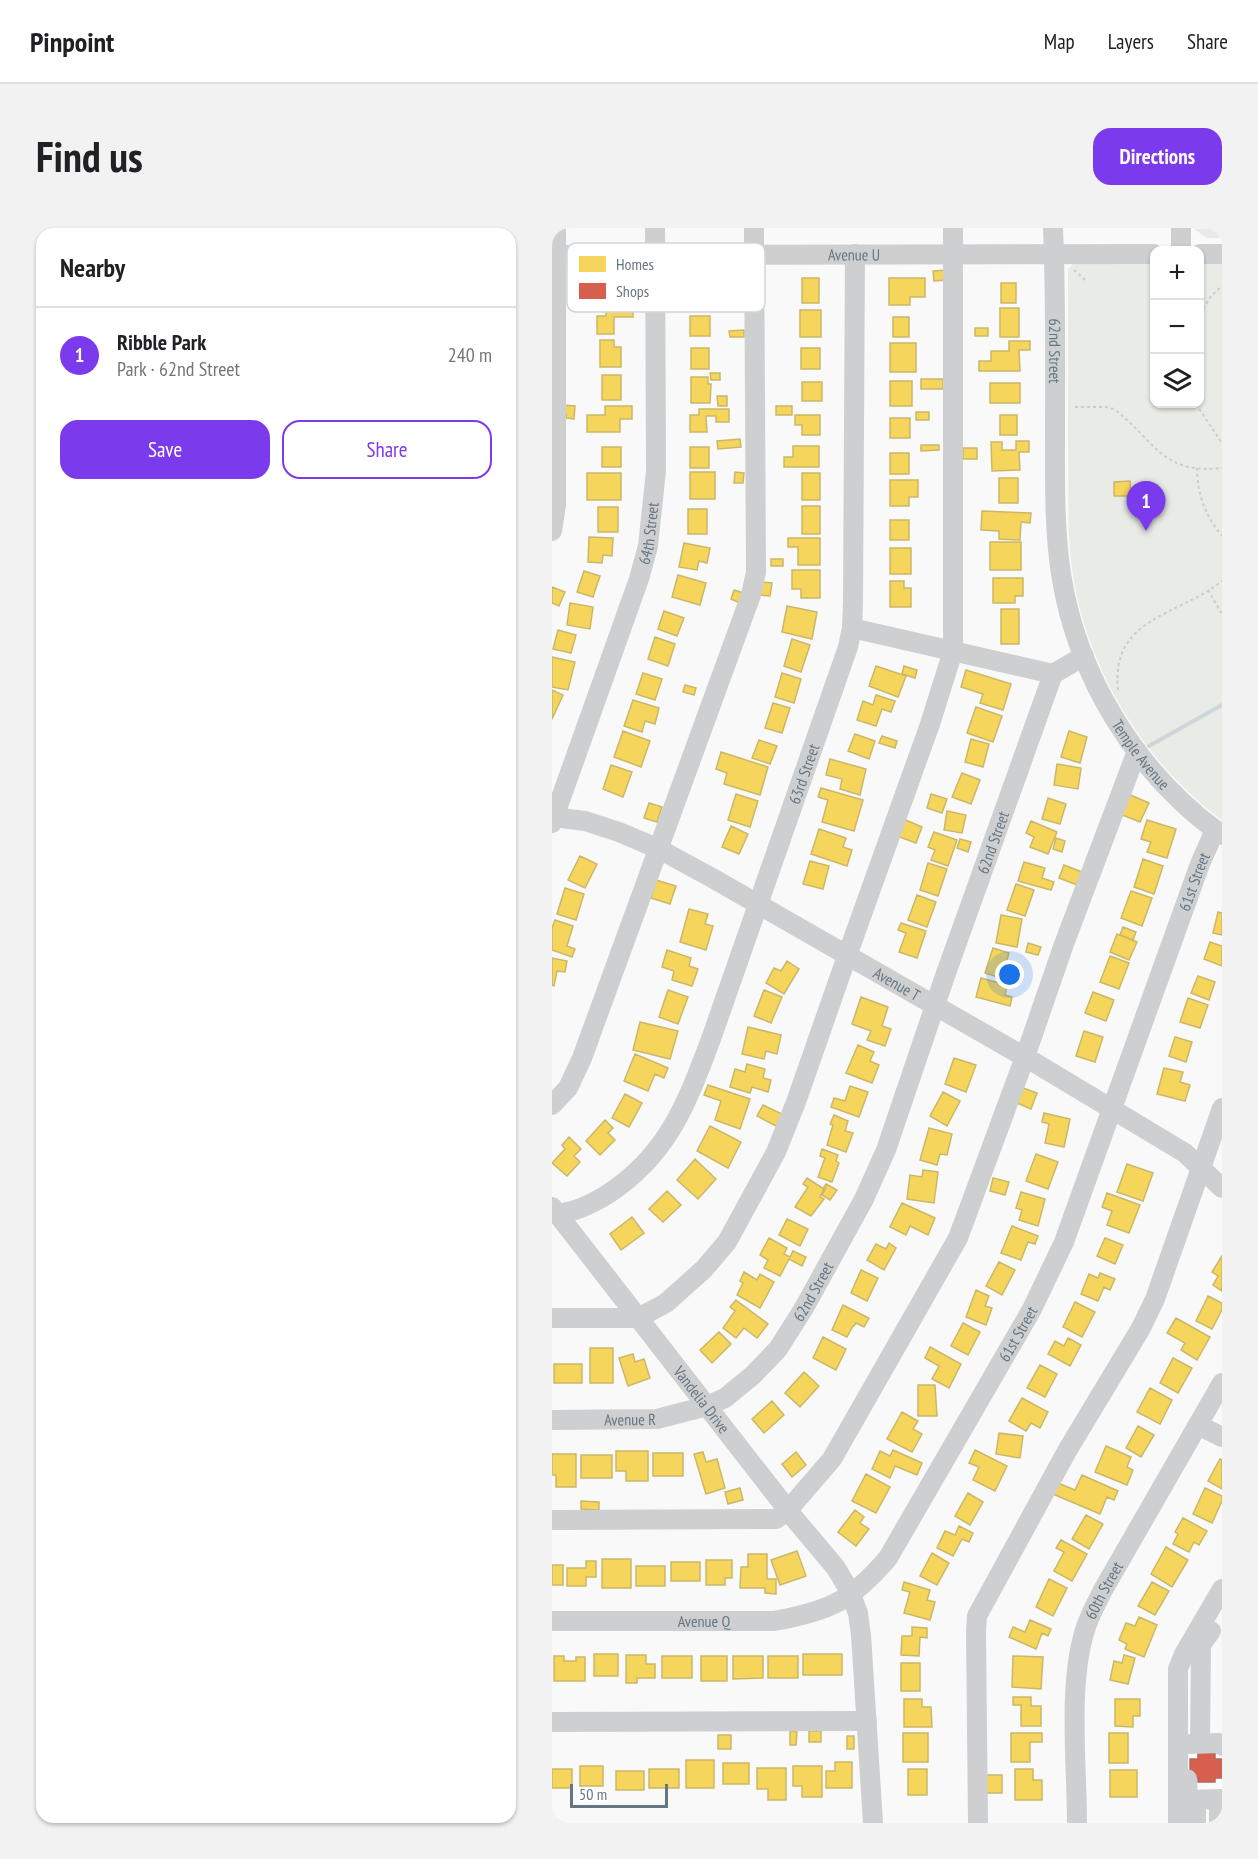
<!DOCTYPE html>
<meta charset="utf-8">
<style>
:root{--surface:#fff;--page:#f2f2f2;--text:#202124;--muted:#757577;--line:#e0e0e0;--accent:#7c3aed}
body{margin:0;font-family:"PT Sans Narrow",sans-serif;background:var(--page);color:var(--text)}
.controls{position:absolute;right:18px;top:18px;display:grid;overflow:hidden;border-radius:12px;box-shadow:0 2px 4px #0004}
.controls button{width:54px;height:54px;display:grid;place-items:center;padding:0;border:0;border-bottom:2px solid var(--line);background:var(--surface);color:var(--text);font:30px sans-serif}
.scale{position:absolute;left:18px;bottom:15px;width:98px;box-sizing:border-box;padding-left:6px;border:3px solid #657683;border-top:0;font-size:16px;line-height:21px;white-space:nowrap;color:#657683;-webkit-text-stroke:4px #fff;paint-order:stroke}
.you{position:absolute;left:458px;top:747px;width:21px;height:21px;margin:-15px;border:4px solid #fff;border-radius:50%;background:#1a73e8;box-shadow:0 0 0 9px #1a73e833}
.badge{display:grid;place-items:center;width:39px;height:39px;border-radius:50%;background:var(--accent);color:#fff;font-size:20px;font-weight:700}
.pin{position:absolute;translate:-50% -50px;filter:drop-shadow(0 2px 3px #0008)}
.pin::after{content:'';position:absolute;top:32px;width:21px;height:18px;background:inherit;clip-path:polygon(0 0,100% 0,50% 100%)}
.list{margin:0;padding:0;list-style:none}
h2{display:flex;justify-content:space-between;align-items:center;height:78px;margin:0;padding:0 24px;font-size:26px}
h2 small{font-size:20px;font-weight:400;color:var(--muted)}
.list li{display:grid;grid-template-columns:39px 1fr auto;gap:18px;align-items:center;box-sizing:border-box;height:96px;padding:0 24px;border-top:2px solid var(--line)}
.list b{display:block;font-size:22px;white-space:nowrap}
.list p{margin:0;font-size:20px;white-space:nowrap;color:var(--muted)}
.list em{font-size:20px;font-style:normal;color:var(--muted)}
.actions{display:flex;gap:12px;padding:18px 24px}
.actions a{flex:1;padding:14px 0;border:2px solid var(--accent);border-radius:18px;text-align:center;font-size:21px;color:var(--accent)}
.actions .main{background:var(--accent);color:#fff}
.icon{flex:none;width:33px;height:33px;fill:none;stroke:currentColor;stroke-width:2;stroke-linecap:round;stroke-linejoin:round}
.map{position:relative;flex:none;width:670px;height:1595px;overflow:hidden;border-radius:18px}
header{display:flex;align-items:center;gap:36px;box-sizing:border-box;height:84px;padding:0 30px;background:var(--surface);border-bottom:2px solid var(--line)}
header strong{font-size:28px}
nav{display:flex;gap:33px;margin-inline-start:auto;font-size:21px}
.intro{display:flex;align-items:center;justify-content:space-between;box-sizing:border-box;height:144px;padding:0 36px}
h1{margin:0;font-size:42px}
.button{padding:15px 27px;border-radius:18px;background:var(--accent);color:#fff;font-size:21px;font-weight:700}
main{display:flex;gap:36px;padding:0 36px}
aside{flex:1;background:var(--surface);border-radius:18px;box-shadow:0 2px 4px #0004}
.map>svg:first-child{display:block}
.built{fill:#e8e9e9}
.green{fill:#e8ebe6}
.homes{fill:#f6d55c;stroke:#cab868;stroke-width:1.5}
.shops{fill:#d6604d;stroke:#b4675d;stroke-width:1.5}
.lines{fill:none;stroke-linecap:round;stroke-linejoin:round}
.stream{stroke:#ced6d9;stroke-width:4}
.path{stroke:#cbcccd;stroke-width:2;stroke-dasharray:3 3;stroke-linecap:butt}
.minor{stroke:#cecfd0;stroke-width:20}
.labels{text-anchor:middle;stroke-width:6;stroke-linejoin:round;paint-order:stroke}
.street-label{font-size:16px;fill:#657683;stroke:#fff}
.key{fill:#fff;stroke:#d1d6da;stroke-width:1.5}
.key-label{font-size:16px;fill:#657683}
</style>
<header>
<strong>Pinpoint</strong>
<nav><a>Map</a><a>Layers</a><a>Share</a></nav>
</header>
<div class="intro"><h1>Find us</h1><a class="button">Directions</a></div>
<main>
<aside>
<h2>Nearby<small></small></h2>
<ul class="list">
<li><span class="badge">1</span><div><b>Ribble Park</b><p>Park · 62nd Street</p></div><em>240 m</em></li>
</ul>
<div class="actions"><a class="main">Save</a><a>Share</a></div>
</aside>
<div class="map">
<svg width="670" height="1595" viewBox="0 0 670 1595">
<rect width="100%" height="100%" fill="#f9f9f9"/>
<path class="built" d="M670,0V10H655L642,1Z"/>
<path class="green" d="M522,35H602V176H648V35H670V592C590,534 529,431 519,332C515,295 517,256 516,218C516,159 516,100 516,41Z"/>
<path class="homes" d="M395,42V52L382,53L381,43Z
M250,50H267V75H250Z
M337,50H373V69H358V77H337Z
M449,55H464V75H449Z
M54,80H81V89H62V106H45V88H54Z
M448,80H467V109H448Z
M248,82H269V109H248Z
M138,88H158V108H138Z
M341,89H357V109H341Z
M423,100H436V108H423Z
M192,102V109H178L177,103Z
M48,112H62V119H69V139H48Z
M457,113H478V122H467L468,143H427V133H439V123H457Z
M338,115H364V144H338Z
M139,120H157V141H139Z
M249,120H268V141H249Z
M158,145H168V152H159Z
M50,147H69V172H50Z
M139,149H156V156H159L158,175H139Z
M369,151H391V161H369Z
M338,153H360V178H338Z
M250,154H270V173H250Z
M438,155H468V175H438Z
M165,168H175V178H166Z
M10,177L23,178L22,191L14,190V186H9Z
M53,178H80V191H68V204H35V187H53Z
M224,178H240V187H224Z
M147,181H177V194H164V188H154L155,204H138V187H147Z
M364,184H377V192H364Z
M243,187H268V207H250V197H243Z
M448,187H465V207H448Z
M338,190H358V210H338Z
M188,211L189,219L166,221L165,213Z
M464,213H477V224H467L468,242L440,243L439,214H450V222H464Z
M369,217H387V222L369,223Z
M241,218H267V239H232V229H241Z
M50,219H69V239H50Z
M138,219H157V240H138Z
M411,220H425V231H411Z
M338,225H357V246H338Z
M138,244H163V271H138Z
M183,244L192,245L191,255H182Z
M35,245H69V272H35Z
M250,245H268V272H250Z
M447,250H466V275H447Z
M338,252H366V269H357V278H338Z
M578,253L579,268H562V254Z
M250,278H268V306H250Z
M46,279H66V304H46Z
M136,281H155V306H136Z
M430,283L479,285L478,295L469,294L468,312L447,311V303L429,302Z
M338,292H357V312H338Z
M37,309L61,310L60,328L51,327L50,335L36,334Z
M236,310H268V337H246V319H236Z
M438,314H469V342H438Z
M132,315L158,320L155,335L147,333L145,342L127,339Z
M338,320H359V346H338Z
M219,331H231V338H219Z
M240,342H268V370H249V361H240Z
M32,343L48,348L41,369L25,364Z
M126,347L154,355L148,377L120,369Z
M441,350H471V368H463V375H441Z
M338,353H352V360H359V379H338Z
M209,354L220,355L218,368L208,367Z
M0,359L13,364L7,378L0,375Z
M182,362L192,365L188,375L179,371Z
M18,375L41,379L38,401L15,397Z
M235,378L265,384L260,411L230,404Z
M449,381H467V416H449Z
M112,383L132,390L125,408L106,401Z
M6,402L24,407L19,425L1,421Z
M103,409L123,416L116,438L96,431Z
M240,411L258,417L249,444L232,438Z
M0,429L23,434L16,462L0,459Z
M324,438L354,448L346,469L317,458Z
M352,438L365,442L363,450L350,446Z
M414,442L459,456L451,482L428,475L431,466L409,459Z
M91,445L110,451L103,472L84,466Z
M230,445L249,451L242,475L223,469Z
M133,457L144,460L142,467L131,464Z
M0,462L11,467L0,491Z
M324,467L343,473L339,484L330,481L324,498L305,492L311,473L321,477Z
M81,472L107,480L103,496L93,493L90,504L72,498Z
M221,475L238,480L230,505L213,500Z
M424,479L450,488L441,514L415,505Z
M71,503L98,513L89,539L62,529Z
M517,503L535,509L528,535L509,529Z
M303,506L323,513L317,531L296,523Z
M330,508L345,513L343,520L327,515Z
M419,511L437,516L431,539L413,534Z
M207,512L225,518L218,536L200,530Z
M169,524L216,539L208,567L172,556L175,545L164,541Z
M278,531L314,541L308,567L288,561L290,551L274,547Z
M505,536L529,540L526,561L502,557Z
M59,537L80,544L71,569L51,561Z
M410,545L428,552L419,576L400,569Z
M269,560L311,572L302,603L270,594L276,572L266,569Z
M184,566L206,573L198,599L176,592Z
M379,566L395,571L390,585L375,580Z
M576,566L597,575L588,594L568,586Z
M496,570L514,576L508,596L490,591Z
M97,575L110,579L105,594L92,590Z
M395,583L414,587L410,605L392,602Z
M351,591L370,599L364,615L345,608Z
M595,592L624,601L615,630L595,624L599,614L589,611Z
M479,593L505,604L496,626L478,619L482,609L474,605Z
M179,598L196,606L187,626L170,619Z
M267,601L294,610L291,619L300,622L295,638L259,626Z
M382,604L405,612L396,638L379,632L383,622L376,619Z
M504,610L513,613L510,624L501,621Z
M408,611L419,614L416,624L405,620Z
M28,628L45,636L33,660L16,652Z
M591,631L611,638L602,666L582,659Z
M258,633L277,638L271,661L251,656Z
M472,634L493,640L490,650L502,654L499,662L466,653Z
M376,635L395,641L386,668L368,662Z
M512,637L530,644L525,657L507,650Z
M104,652L124,658L118,676L99,670Z
M464,656L482,662L473,688L455,682Z
M13,660L32,666L24,692L5,686Z
M579,663L600,670L590,698L569,690Z
M365,667L384,674L375,699L356,692Z
M137,681L156,686L153,696L161,698L154,722L128,714Z
M666,684L670,685V707L661,705Z
M449,687L470,691L465,719L444,715Z
M3,692L21,698L15,718L23,721L20,729L0,722V700Z
M349,695L374,703L365,730L347,724L354,705L346,702Z
M571,699L584,704L581,712L568,707Z
M565,706L585,714L577,732L558,724Z
M658,714L670,718V738L652,731Z
M476,715L489,719L486,727L474,724Z
M441,720L457,725L449,750L433,745Z
M115,722L139,730L137,738L146,741L140,758L120,752L122,743L110,739Z
M558,728L577,735L567,761L548,754Z
M0,730L15,733L13,744L5,743L2,758L0,757Z
M235,733L247,741L232,766L214,755L222,740L229,743Z
M646,748L663,754L657,772L639,765Z
M429,750L455,757L453,767L460,769L458,778L424,769Z
M116,762L136,769L126,796L107,789Z
M212,762L230,769L219,795L202,788Z
M541,764L562,772L554,793L533,785Z
M309,769L336,779L330,798L339,801L333,818L315,812L319,803L300,796Z
M636,770L656,777L648,800L628,794Z
M88,794L126,803L118,831L81,822Z
M196,799L229,807L225,826L214,823L212,831L190,826Z
M532,803L551,809L543,834L524,828Z
M623,809L640,814L634,834L617,828Z
M306,817L322,824L318,833L327,837L320,855L294,845Z
M83,826L116,840L112,850L103,846L96,863L72,853Z
M402,830L424,837L414,864L393,856Z
M195,836L213,841L211,850L219,852L216,864L200,859L198,865L178,859L183,841L193,844Z
M612,840L631,844L628,854L638,857L633,873L605,866Z
M156,857L198,871L188,901L163,892L169,873L152,867Z
M298,858L316,864L307,889L279,879L282,870L293,873Z
M471,860L485,865L479,881L465,875Z
M391,864L408,873L395,898L378,888Z
M73,866L90,875L77,899L60,890Z
M211,877L230,886L224,898L205,888Z
M492,885L518,891L512,919L493,915L497,896L490,894Z
M282,887L296,893L293,903L301,905L294,924L275,917L281,897L278,896Z
M53,892L61,900L56,905L63,912L48,927L34,913Z
M158,898L189,914L176,940L145,923Z
M377,900L400,906L395,927L388,926L385,937L368,932Z
M17,909L29,921L22,928L28,934L15,948L0,935L13,921L10,917Z
M270,921L286,927L284,933L287,935L280,954L266,949L273,930L268,928Z
M484,926L506,934L496,961L474,953Z
M143,931L164,951L146,971L125,952Z
M575,936L601,945L591,973L565,964Z
M371,942L386,944L382,975L355,971L358,947L370,949Z
M255,950L272,961L268,969L272,971L259,988L243,979L256,959L251,956Z
M441,950L457,954L453,967L438,963Z
M274,956L285,962L278,972L270,967L274,960L272,959Z
M115,963L129,977L111,994L97,981Z
M469,964L493,971L486,998L467,992L470,982L464,980Z
M555,965L588,977L577,1005L555,997L560,983L550,979Z
M350,975L383,990L376,1007L358,998L354,1007L338,999Z
M80,989L92,1005L69,1022L58,1006Z
M235,991L256,1001L248,1018L227,1007Z
M460,998L486,1008L483,1016L476,1014L469,1032L449,1025Z
M217,1010L235,1020L232,1026L238,1029L241,1023L254,1029L250,1038L237,1031L228,1048L212,1040L216,1032L208,1027Z
M553,1010L571,1017L563,1036L545,1028Z
M337,1015L344,1020L332,1042L315,1032L324,1016L334,1021Z
M670,1028V1063L661,1057L666,1048L660,1044Z
M447,1034L463,1042L450,1067L434,1058Z
M309,1042L326,1050L315,1073L299,1065Z
M192,1044L205,1052L208,1046L222,1054L208,1080L185,1067L191,1055L188,1053Z
M548,1045L563,1051L558,1062L552,1059L546,1073L529,1066L537,1046L546,1050Z
M424,1062L437,1068L433,1078L440,1080L434,1097L414,1089Z
M656,1068L670,1075V1082L660,1101L644,1093Z
M184,1072L216,1096L205,1110L192,1100L184,1110L171,1100L183,1083L178,1079Z
M523,1074L543,1084L530,1109L511,1099Z
M291,1077L317,1090L312,1099L304,1095L302,1098H301L295,1109L280,1102Z
M624,1090L658,1109L645,1132L629,1122L633,1115L615,1105Z
M411,1095L428,1104L416,1127L399,1118Z
M167,1104L179,1116L160,1135L148,1122Z
M271,1109L294,1121L284,1142L261,1130Z
M516,1110L529,1117L518,1138L496,1126L503,1113L512,1118Z
M378,1119L409,1136L397,1160L380,1151L387,1138L373,1130Z
M38,1120H61V1155H38Z
M81,1126L83,1134L92,1131L98,1150L76,1158L67,1130Z
M621,1130L640,1140L626,1165L608,1155Z
M2,1136H30V1155H2Z
M488,1137L505,1146L493,1169L475,1160Z
M252,1144L267,1158L248,1179L233,1165Z
M366,1157H383L385,1188H366Z
M598,1160L620,1172L608,1196L585,1184Z
M470,1170L496,1184L488,1200L479,1195L474,1203L457,1193Z
M220,1173L232,1187L212,1205L200,1191Z
M350,1184L366,1193L361,1201L370,1206L360,1224L335,1211Z
M586,1198L602,1207L589,1229L574,1220Z
M447,1205L471,1208L468,1230L444,1226Z
M554,1218L579,1229L575,1239L581,1242L575,1257L543,1244Z
M341,1222L370,1235L365,1247L343,1238L338,1250L320,1241L328,1223L338,1228Z
M423,1222L455,1238L443,1263L421,1252L427,1239L417,1235Z
M64,1223H96V1253H74V1243H64Z
M151,1224L154,1234L165,1231L173,1260L154,1266L142,1226Z
M244,1224L254,1237L240,1249L230,1236Z
M101,1225H131V1248H101Z
M0,1226H24V1259H4V1247H0Z
M29,1227H60V1250H29Z
M668,1231L670,1232V1261L656,1253Z
M314,1246L338,1259L324,1285L300,1273Z
M530,1247L566,1263L562,1272L555,1269L548,1286L501,1266L506,1255L523,1262Z
M188,1260L191,1272L176,1276L173,1264Z
M653,1260L670,1268V1273L660,1295L641,1286Z
M416,1265L431,1274L418,1297L403,1288Z
M29,1273L47,1274V1282L29,1281Z
M303,1282L312,1289L308,1295L317,1301L304,1318L286,1304Z
M534,1287L551,1296L537,1321L520,1311Z
M631,1290L655,1303L647,1317L642,1314L637,1324L621,1316L626,1306L623,1304Z
M407,1298L421,1305L417,1314L410,1311L401,1328L385,1320L393,1303L403,1307Z
M509,1312L535,1326L520,1353L502,1343L512,1324L504,1320Z
M614,1319L636,1332L620,1359L599,1346Z
M245,1323L254,1348L228,1357L219,1332Z
M380,1325L397,1335L385,1357L368,1348Z
M196,1326H215V1351H224V1366L213,1365V1360H188L189,1339H196Z
M50,1331H79V1360H50Z
M154,1332H180V1350H173V1357H154Z
M34,1333H44V1349H34V1358H15V1340H34Z
M119,1334H148V1353H119Z
M0,1337H11V1357H0Z
M84,1338H113V1358H84Z
M497,1351L515,1360L501,1388L484,1379Z
M352,1354L378,1362L375,1372L383,1374L378,1392L352,1385L358,1364L350,1362Z
M600,1354L617,1363L603,1387L586,1378Z
M587,1389L605,1397L592,1429L573,1421L575,1416L567,1412L574,1395L583,1398Z
M478,1392L499,1401L496,1408L490,1405L484,1421L457,1409L461,1399L473,1404Z
M360,1399L375,1400V1410L368,1409L367,1428L349,1427L350,1408H360Z
M42,1426H66V1448H42Z
M251,1426H290V1447H251Z
M74,1427H94V1436H103V1450H85V1455H74Z
M572,1427L583,1430L576,1456L558,1452L562,1433L570,1435Z
M2,1428H12V1433H24V1429H33V1453H2Z
M110,1428H140V1450H110Z
M149,1428H175V1453H149Z
M181,1428H211V1450L181,1451Z
M216,1428H246V1450H216Z
M461,1428L491,1429L489,1461L460,1459Z
M349,1435H368V1463H349Z
M461,1469H479V1478H489V1498H469V1477H461Z
M352,1471H370V1479H379L380,1499H352Z
M563,1471H588V1488H581V1499L563,1498Z
M238,1503L245,1504L244,1517H238Z
M257,1503H269V1514H257Z
M351,1505H376V1534H351Z
M459,1505H490V1514H478V1534H459Z
M557,1505H576V1535H557Z
M166,1507H179V1521H166Z
M295,1508H302V1521H295Z
M134,1532H162V1560H134Z
M283,1534H300V1560H274V1543H283Z
M171,1535H197V1556H171Z
M28,1538H51V1558H28Z
M241,1538H270V1569H250V1558H241Z
M205,1540H234V1572H216V1561H205Z
M0,1541H20V1560H0Z
M97,1541H127V1560H97Z
M356,1541H375V1567H356Z
M463,1541H481V1552H490V1572H463Z
M558,1542H585V1569H558Z
M64,1543H92V1562H64Z
M434,1547H450V1565H434Z"/>
<path class="shops" d="M646,1521H663V1531H670V1550H663V1554H646V1550H638V1531H646Z"/>
<g class="lines">
<path class="stream" d="M597,518L670,477"/>
<path class="path" d="M522,42L533,52
M648,86L659,68L670,58
M644,176L670,215
M523,179H554L562,181C602,211 609,247 670,240
M645,240C645,266 653,287 670,308
M656,362L670,386
M566,462C558,389 627,388 670,353"/>
<g class="minor">
<path id="s1" d="M501,0C504,68 503,137 503,205C503,252 502,299 509,346C525,449 585,546 670,607"/>
<path d="M629,0V22"/>
<path d="M648,26H670"/>
<path id="s2" d="M0,27L602,26"/>
<path d="M0,303L4,277V0"/>
<path d="M300,400L501,446"/>
<path id="s3" d="M0,589L33,593L67,604L107,621L162,651L485,836L633,925L670,960"/>
<path id="s4" d="M0,595L87,351L96,318L104,243L103,0"/>
<path d="M0,877L16,860L30,830L199,367L204,344L202,0"/>
<path id="s5" d="M0,979L242,1290L284,1340L297,1362L306,1385L309,1407L321,1595"/>
<path id="s6" d="M0,986C22,985 38,977 56,966C116,927 135,875 159,811L296,419L300,400L301,374L303,26"/>
<path d="M0,1090H86L114,1075L152,1041L175,1014L224,924L244,874L295,728L378,496L401,423V0"/>
<path id="s7" d="M0,1192L105,1191L155,1178L173,1170L201,1147L226,1121L252,1080L312,971L334,922L393,748L501,446L532,428"/>
<path d="M646,1197L670,1209"/>
<path d="M0,1292L224,1291L236,1282L280,1231L406,1010L473,829L512,716L585,523"/>
<path id="s8" d="M0,1393H222C278,1383 299,1373 336,1330L480,1081L512,1014L648,636L663,602"/>
<path d="M0,1494L315,1493"/>
<path d="M648,1515L649,1417L659,1403"/>
<path d="M638,1516L667,1515L670,1518"/>
<path d="M635,1551L636,1572L670,1571"/>
<path d="M644,1572V1595"/>
<path d="M426,1595L424,1404L425,1388L515,1223L589,1100L603,1071L670,880"/>
<path id="s9" d="M525,1595C525,1536 515,1451 535,1396C539,1385 545,1374 551,1362L670,1155"/>
<path d="M626,1595V1441L632,1426L670,1361"/>
<path d="M667,1595V1571"/>
</g>
</g>
<g class="labels">
<g class="street-label">
<text dy="6" stroke="none"><textPath href="#s2" startOffset="302">Avenue U</textPath></text>
<text dy="6" stroke="none"><textPath href="#s1" startOffset="123">62nd Street</textPath></text>
<text dy="6" stroke="none"><textPath href="#s4" startOffset="306">64th Street</textPath></text>
<text dy="6" stroke="none"><textPath href="#s1" startOffset="546">Temple Avenue</textPath></text>
<text dy="6" stroke="none"><textPath href="#s6" startOffset="531">63rd Street</textPath></text>
<text dy="6" stroke="none"><textPath href="#s7" startOffset="801">62nd Street</textPath></text>
<text dy="6" stroke="none"><textPath href="#s8" startOffset="1101">61st Street</textPath></text>
<text dy="6" stroke="none"><textPath href="#s3" startOffset="386">Avenue T</textPath></text>
<text dy="6" stroke="none"><textPath href="#s7" startOffset="316">62nd Street</textPath></text>
<text dy="6" stroke="none"><textPath href="#s8" startOffset="615">61st Street</textPath></text>
<text dy="6" stroke="none"><textPath href="#s5" startOffset="244">Vandelia Drive</textPath></text>
<text dy="6" stroke="none"><textPath href="#s7" startOffset="78">Avenue R</textPath></text>
<text dy="6" stroke="none"><textPath href="#s9" startOffset="238">60th Street</textPath></text>
<text dy="6" stroke="none"><textPath href="#s8" startOffset="152">Avenue Q</textPath></text>
</g>
</g>
<rect x="15" y="15" width="198" height="69" rx="9" class="key"/>
<rect x="27" y="28" width="27" height="16" fill="#f6d55c"/>
<rect x="27" y="55" width="27" height="16" fill="#d6604d"/>
<g class="key-label">
<text x="64" y="42">Homes</text>
<text x="64" y="69">Shops</text>
</g>
</svg>
<div class="controls">
<button>+</button>
<button>−</button>
<button><svg class="icon" aria-label="layers" viewBox="0 0 24 24"><path d="M12 4l9 5-9 5-9-5zM3 14l9 5 9-5"/></svg></button>
</div>
<div class="scale">50 m</div>
<div class="you"></div>
<div class="pin badge" style="left:594px;top:303px">1</div>
</div>
</main>
